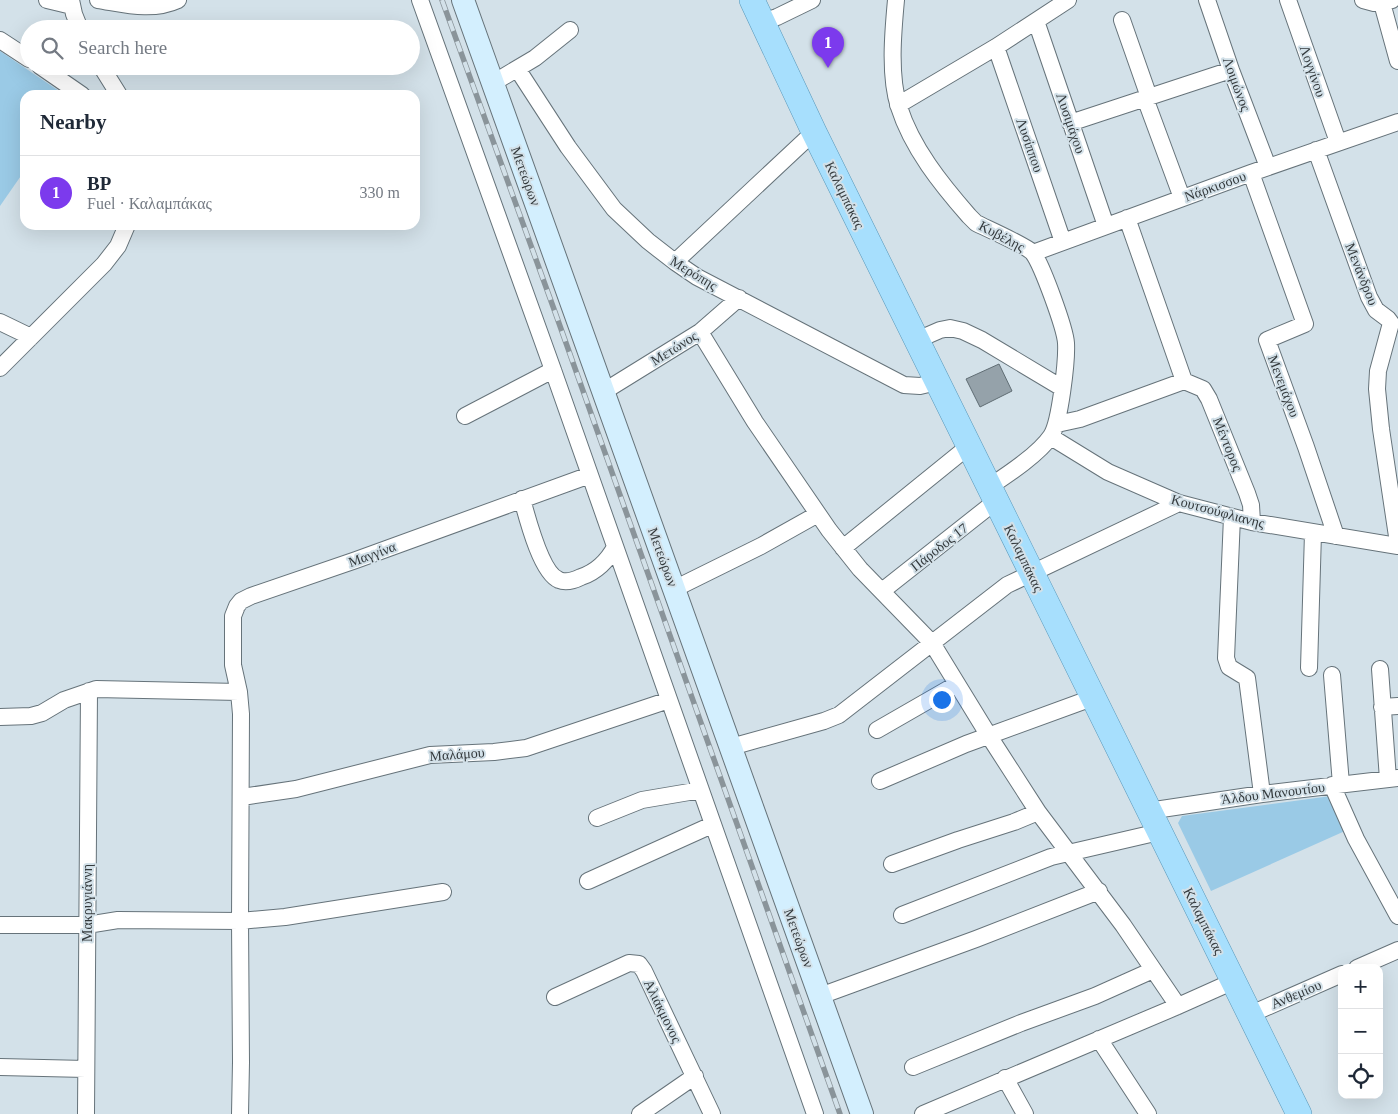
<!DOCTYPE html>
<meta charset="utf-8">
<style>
:root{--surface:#fff;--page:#f6f6f7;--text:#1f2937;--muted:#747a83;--line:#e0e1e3;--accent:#7c3aed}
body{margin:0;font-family:"Times New Roman",serif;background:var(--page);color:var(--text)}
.controls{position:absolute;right:15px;bottom:15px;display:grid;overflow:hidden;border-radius:10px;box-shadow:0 5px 20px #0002}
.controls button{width:45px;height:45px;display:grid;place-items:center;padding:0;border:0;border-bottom:1px solid var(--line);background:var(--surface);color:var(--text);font:25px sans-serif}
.you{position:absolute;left:941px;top:699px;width:18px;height:18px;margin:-12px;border:4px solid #fff;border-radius:50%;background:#1a73e8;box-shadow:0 0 0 8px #1a73e833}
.badge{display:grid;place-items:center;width:32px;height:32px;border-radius:50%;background:var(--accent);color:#fff;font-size:16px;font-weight:700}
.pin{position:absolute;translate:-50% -41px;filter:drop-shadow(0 1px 2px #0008)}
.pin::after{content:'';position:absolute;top:26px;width:18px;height:15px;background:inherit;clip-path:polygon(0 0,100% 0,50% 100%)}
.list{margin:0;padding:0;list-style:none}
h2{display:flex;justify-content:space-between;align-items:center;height:65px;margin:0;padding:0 20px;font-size:21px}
h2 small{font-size:16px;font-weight:400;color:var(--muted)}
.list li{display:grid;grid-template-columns:32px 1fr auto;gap:15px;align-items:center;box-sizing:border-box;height:75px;padding:0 20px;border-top:1px solid var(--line)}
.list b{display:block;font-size:19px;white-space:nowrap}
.list p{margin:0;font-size:16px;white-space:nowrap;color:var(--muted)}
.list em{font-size:16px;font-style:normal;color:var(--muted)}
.icon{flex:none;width:28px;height:28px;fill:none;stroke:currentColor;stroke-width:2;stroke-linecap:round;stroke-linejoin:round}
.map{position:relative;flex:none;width:1398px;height:1114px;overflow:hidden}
.search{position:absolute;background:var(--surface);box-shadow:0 5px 20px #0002;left:20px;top:20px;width:400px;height:55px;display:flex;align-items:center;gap:12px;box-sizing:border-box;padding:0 18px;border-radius:28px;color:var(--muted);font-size:19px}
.panel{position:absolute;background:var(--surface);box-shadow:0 5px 20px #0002;left:20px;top:90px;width:400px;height:140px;border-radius:15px}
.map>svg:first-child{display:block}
.green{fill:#9acae6}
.building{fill:#95a2aa;stroke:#606d74}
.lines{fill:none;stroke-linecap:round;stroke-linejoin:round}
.street-casing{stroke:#66737a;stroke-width:18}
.secondary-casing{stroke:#66737a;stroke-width:24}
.primary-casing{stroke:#5897b9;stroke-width:26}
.street{stroke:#fff;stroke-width:16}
.secondary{stroke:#d3effe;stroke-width:22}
.primary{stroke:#a7dffd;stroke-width:25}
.rail-casing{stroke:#8a949a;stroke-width:5.5}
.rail{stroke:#d3e1e9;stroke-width:4;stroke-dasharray:11;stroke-linecap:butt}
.labels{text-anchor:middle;stroke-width:4;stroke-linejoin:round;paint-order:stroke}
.street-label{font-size:14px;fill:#343a3d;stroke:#d3e1e9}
</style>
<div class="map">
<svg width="1398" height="1114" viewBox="0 0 1398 1114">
<rect width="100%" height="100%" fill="#d3e1e9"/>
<path class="green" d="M0,51L65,95H25V170L0,206Z
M1331,796L1345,831L1211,891L1178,823L1182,816Z"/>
<path class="building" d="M999,364L1012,391L980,407L966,379Z"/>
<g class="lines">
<g class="street-casing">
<path id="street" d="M47,0L72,6
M71,0L74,14L80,29
M98,0C124,4 152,12 178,0
M420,0L553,370L815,1114
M896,0C893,32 889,76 899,107C912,148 941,184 969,216L976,223C988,229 1027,246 1033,253C1042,265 1065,328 1066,343C1067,360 1060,423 1051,436C1039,454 1007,475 989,487
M1207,0L1231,70L1268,167
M1288,0L1338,142
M1363,0L1374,3L1392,0
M1382,3L1398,61
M1122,20L1149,97
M1036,21L1106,226
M763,22L777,17L812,0
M0,40L29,59
M996,47L1063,242
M40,66L82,95
M101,66L119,95
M518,70L568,147L614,209L648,241L675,262L697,277L904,385L920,386L937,382
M493,83L535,58L570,30
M1145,98L1182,198
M898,105L996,47L1068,0
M1070,123L1231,70
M1316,150L1369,297L1376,310L1388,319L1391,323L1378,371L1377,389L1381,429L1398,543
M1251,173L1305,324L1267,340L1306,447L1336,536
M1127,218L1184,381
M1033,253L1251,173L1398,122
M675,262L814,132
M0,322L31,337
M700,332L755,422L829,530L860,569L932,643L989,736L1038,812L1123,925L1178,1006
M917,340L940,330L950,328L963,331L982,340L1062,388
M0,368L104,264L118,246L127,225
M1184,381L1203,389L1209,399L1247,493L1251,505L1252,522
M603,392L700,332L739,298
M465,416L553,370
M1057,424L1080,419L1184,381
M1051,437L1108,472L1179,503L1252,522L1398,546
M522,499C527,517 541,573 559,580C566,583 575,580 581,577C596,572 608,560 615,547
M1232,517L1226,658L1229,667L1247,678L1262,794
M843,548L969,446
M674,589L761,546L818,514
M882,591L996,501
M1309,668L1313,533
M1380,669L1388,779
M1332,675L1341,784
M1382,707L1398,706
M0,717L31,716L42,713L64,700L96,689L239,692
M877,730L957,684
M731,747L824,721L839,715L1007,585L1179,503
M880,781L966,744L1092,698
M1332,785L1356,839L1398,916
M242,797L296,789L430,755L494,752L526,748L669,700
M1148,811L1262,794L1398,778
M597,818L642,800L701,790
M892,864L958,840L1014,822L1038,812
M588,881L712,825
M902,915L1051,857L1159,832
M0,925H87L118,920L240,921L285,917L443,892
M1357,968L1398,950
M820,996L976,939L1099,891
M555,997L629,963L639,964L644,971L712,1114
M1251,1014L1342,974
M1099,1039L1148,1114
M0,1067L86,1069
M913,1067L1021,1023L1095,996L1153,970
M1005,1078L1025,1114
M86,1114L89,691
M240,1114L241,1062L240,921L241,714L239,692L233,665V616L237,606L241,601L251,596L356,560L590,475
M640,1114L695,1076
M923,1114L1178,1006L1234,981"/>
</g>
<g class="secondary-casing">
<path id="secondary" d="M463,0L862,1114"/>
</g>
<g class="primary-casing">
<path id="primary" d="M752,0L814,132L1299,1114"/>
</g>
<use href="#street" class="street"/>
<use href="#secondary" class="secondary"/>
<use href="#primary" class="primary"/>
<g class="rail-casing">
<path id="rail" d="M442,0L555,312L840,1114"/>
</g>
<use href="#rail" class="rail"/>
</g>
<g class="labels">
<g class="street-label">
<text transform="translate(1313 71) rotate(71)" y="5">Λογγίνου</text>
<text transform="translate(1237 84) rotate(70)" y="5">Λοιμώνος</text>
<text transform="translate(1071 123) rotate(71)" y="5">Λυσιμάχου</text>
<text transform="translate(1030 145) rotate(71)" y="5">Λυσίππου</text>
<text transform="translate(526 176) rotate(70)" y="5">Μετεώρων</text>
<text transform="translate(1215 186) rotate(-20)" y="5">Νάρκισσου</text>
<text transform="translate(845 195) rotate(64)" y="5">Καλαμπάκας</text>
<text transform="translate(1002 236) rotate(28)" y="5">Κυβέλης</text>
<text transform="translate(694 273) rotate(31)" y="5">Μερόπης</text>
<text transform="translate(1362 274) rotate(68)" y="5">Μενάνδρου</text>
<text transform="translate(674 348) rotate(-32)" y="5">Μετώνος</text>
<text transform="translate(1284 386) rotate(69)" y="5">Μενεμάχου</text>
<text transform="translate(1228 444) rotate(68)" y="5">Μέντορος</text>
<text transform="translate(1218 511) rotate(15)" y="5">Κουτσούφλιανης</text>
<text transform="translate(939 547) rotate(-38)" y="5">Πάροδος 17</text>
<text transform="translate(372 554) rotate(-20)" y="5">Μαγγίνα</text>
<text transform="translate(663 557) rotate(70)" y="5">Μετεώρων</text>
<text transform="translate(1024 558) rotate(64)" y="5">Καλαμπάκας</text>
<text transform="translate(457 754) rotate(-4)" y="5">Μαλάμου</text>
<text transform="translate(1273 793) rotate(-7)" y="5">Άλδου Μανουτίου</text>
<text transform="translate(87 903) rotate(-90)" y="5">Μακρυγιάννη</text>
<text transform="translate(1204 921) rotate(63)" y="5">Καλαμπάκας</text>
<text transform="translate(799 938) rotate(70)" y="5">Μετεώρων</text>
<text transform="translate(1296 994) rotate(-23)" y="5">Ανθεμίου</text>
<text transform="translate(663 1011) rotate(64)" y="5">Αλιάκμονος</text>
</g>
</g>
</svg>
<div class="controls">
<button>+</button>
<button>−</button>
<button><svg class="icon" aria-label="locate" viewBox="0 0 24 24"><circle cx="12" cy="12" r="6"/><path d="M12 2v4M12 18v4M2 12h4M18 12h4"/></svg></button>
</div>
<div class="you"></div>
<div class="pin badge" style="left:828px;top:68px">1</div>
<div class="search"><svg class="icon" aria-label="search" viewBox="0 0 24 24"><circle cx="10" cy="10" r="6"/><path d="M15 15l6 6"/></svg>Search here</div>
<section class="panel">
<h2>Nearby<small></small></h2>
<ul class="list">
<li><span class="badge">1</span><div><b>BP</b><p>Fuel · Καλαμπάκας</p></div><em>330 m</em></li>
</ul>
</section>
</div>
